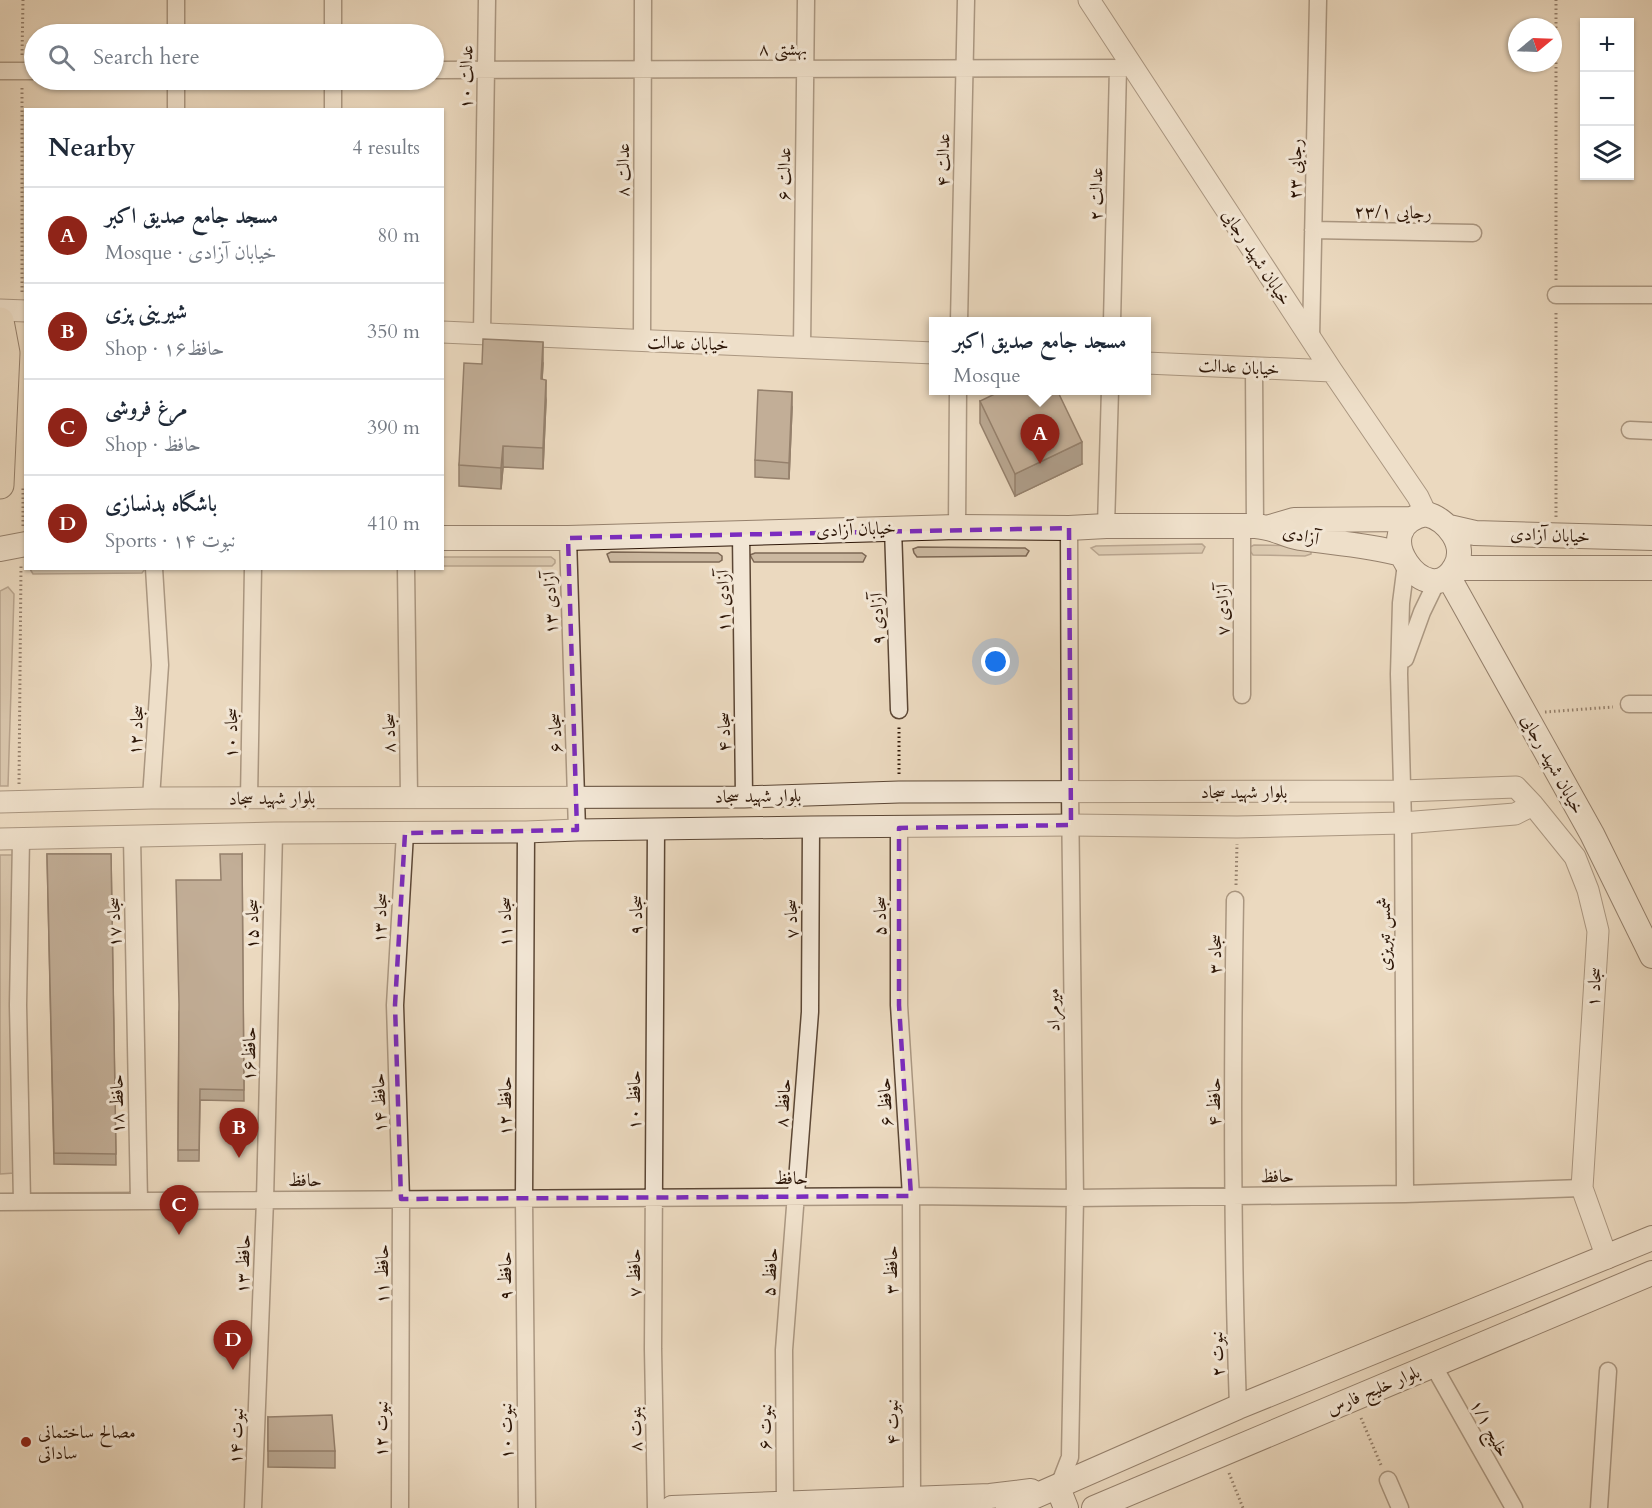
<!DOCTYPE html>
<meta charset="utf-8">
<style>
:root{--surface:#fff;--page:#f2f2f3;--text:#1f2937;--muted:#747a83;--line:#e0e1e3;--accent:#8f2418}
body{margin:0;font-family:Cardo,Amiri,serif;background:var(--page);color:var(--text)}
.controls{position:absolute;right:18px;top:18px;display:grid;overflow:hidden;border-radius:0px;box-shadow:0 2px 4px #0004}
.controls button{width:54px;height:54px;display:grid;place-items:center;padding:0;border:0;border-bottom:2px solid var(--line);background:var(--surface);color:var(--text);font:30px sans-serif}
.compass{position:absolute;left:1508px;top:18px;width:54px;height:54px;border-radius:50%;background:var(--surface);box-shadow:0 2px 4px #0004;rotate:71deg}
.you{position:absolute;left:996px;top:662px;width:21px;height:21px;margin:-15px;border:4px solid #fff;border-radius:50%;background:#1a73e8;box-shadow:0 0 0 9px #1a73e833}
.badge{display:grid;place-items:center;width:39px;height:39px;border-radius:50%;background:var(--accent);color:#fff;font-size:20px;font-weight:700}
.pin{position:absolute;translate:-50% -50px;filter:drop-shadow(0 2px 3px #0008)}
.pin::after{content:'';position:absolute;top:32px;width:21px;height:18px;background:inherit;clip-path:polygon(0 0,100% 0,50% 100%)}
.popup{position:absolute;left:929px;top:317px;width:222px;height:78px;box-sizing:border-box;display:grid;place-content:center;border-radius:0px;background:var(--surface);filter:drop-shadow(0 2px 4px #0005);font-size:20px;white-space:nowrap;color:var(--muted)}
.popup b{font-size:22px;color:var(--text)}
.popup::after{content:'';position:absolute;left:50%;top:100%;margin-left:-12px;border:12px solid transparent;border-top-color:var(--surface)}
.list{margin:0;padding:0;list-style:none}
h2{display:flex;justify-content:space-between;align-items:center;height:78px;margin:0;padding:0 24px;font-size:26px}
h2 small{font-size:20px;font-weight:400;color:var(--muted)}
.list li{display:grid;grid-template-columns:39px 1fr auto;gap:18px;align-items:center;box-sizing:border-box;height:96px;padding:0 24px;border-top:2px solid var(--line)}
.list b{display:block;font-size:22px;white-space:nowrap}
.list p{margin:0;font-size:20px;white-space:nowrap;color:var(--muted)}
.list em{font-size:20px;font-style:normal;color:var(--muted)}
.icon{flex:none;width:33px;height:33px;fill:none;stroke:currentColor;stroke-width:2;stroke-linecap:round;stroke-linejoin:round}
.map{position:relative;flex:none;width:1652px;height:1508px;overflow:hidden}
.search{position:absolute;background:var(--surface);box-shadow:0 2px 4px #0004;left:24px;top:24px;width:420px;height:66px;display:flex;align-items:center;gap:15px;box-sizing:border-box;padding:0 21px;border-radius:33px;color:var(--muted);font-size:22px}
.panel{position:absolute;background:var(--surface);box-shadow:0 2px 4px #0004;left:24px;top:108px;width:420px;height:462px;border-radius:0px}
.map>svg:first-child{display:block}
.green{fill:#cbb8a0;stroke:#7c6754;stroke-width:1.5}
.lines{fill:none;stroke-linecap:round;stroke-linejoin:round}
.minor-casing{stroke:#5c4735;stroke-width:19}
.tertiary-casing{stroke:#5c4735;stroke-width:23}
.secondary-casing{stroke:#2d1607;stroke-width:26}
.primary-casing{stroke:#2d1607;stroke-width:29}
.path{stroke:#2d1607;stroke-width:3;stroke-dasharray:1.5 3;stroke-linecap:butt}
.minor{stroke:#f2e6d5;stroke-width:16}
.tertiary{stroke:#f2e6d5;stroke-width:21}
.secondary{stroke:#f2e6d5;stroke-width:24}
.primary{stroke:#ebd9bf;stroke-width:27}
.wall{fill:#7c6a59;stroke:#2d1607;stroke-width:1.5}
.shaded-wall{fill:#655648;stroke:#2d1607;stroke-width:1.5}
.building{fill:#907b67;stroke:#2d1607;stroke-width:1.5}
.marked{fill:none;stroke:#7b2cbf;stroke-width:4.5;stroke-dasharray:12 8;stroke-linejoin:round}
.poi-dot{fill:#8f2418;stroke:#f2e6d5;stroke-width:2}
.labels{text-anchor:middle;stroke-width:6;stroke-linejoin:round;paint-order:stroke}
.street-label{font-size:18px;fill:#2d1607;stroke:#f2e6d5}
.poi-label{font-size:18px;fill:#2d1607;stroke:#f2e6d5;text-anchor:start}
</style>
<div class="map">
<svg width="1652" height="1508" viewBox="0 0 1652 1508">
<rect width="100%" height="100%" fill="#ebd9bf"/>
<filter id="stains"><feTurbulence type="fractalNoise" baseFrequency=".00333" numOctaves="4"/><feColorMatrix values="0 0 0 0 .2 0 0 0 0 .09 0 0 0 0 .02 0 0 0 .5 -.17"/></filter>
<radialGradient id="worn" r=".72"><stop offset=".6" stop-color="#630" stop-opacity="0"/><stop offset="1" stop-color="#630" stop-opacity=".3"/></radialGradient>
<path class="green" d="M1202,544L1205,547L1202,553L1099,555L1091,548L1096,546Z
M1254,545L1306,546L1311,548V554L1305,556L1253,555L1250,551V547Z
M918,547L1025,548L1029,551L1026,556L917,557L914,553L913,549Z
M611,552L718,553L722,556V560L719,562H610L607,554Z
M755,553H862L866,556L863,562H754L750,555Z
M443,557H551L555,560V563L552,566H443Z
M30,569V568L145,569L142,573L33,574Z
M8,587L14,594L8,786H0V591Z
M0,855H14V1173L0,1174Z"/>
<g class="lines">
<g class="minor-casing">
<path id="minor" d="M176,0V34
M333,34V0
M434,70L1132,68
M0,71H34
M176,80V110
M333,110V80
M1313,230L1473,233
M1556,295H1652
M959,322L966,0
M1112,322L1118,68
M482,334L487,0
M1311,338L1318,0
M642,341L643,0
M802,348L806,0
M1254,369L1255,526
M1630,430L1652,431
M1106,526L1110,390
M1242,526V695
M957,527L958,390
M893,528L899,710
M741,533L744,797
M568,538L577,830
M406,568L409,796
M1405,659L1422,612L1437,581
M1629,704H1652
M151,798L160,665L154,568
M249,799L253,568
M656,828L653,1349L656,1508
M899,828V1005L911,1196L912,1499
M526,832L524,1199L527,1508
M132,837L139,1201
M21,839L18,1005L22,1201
M1235,900C1232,1069 1232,1238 1238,1407
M1405,1194L1403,823L1399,674L1401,603L1406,564
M0,1202L911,1196L1075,1198L1405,1194L1582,1188
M1433,1365L1514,1508
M1388,1480L1400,1508
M1058,1488L1070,1457L1075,1198L1070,793L1069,528
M785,1504L784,1350L810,1012L811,827
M253,1508L265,1200L274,833
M400,1508L401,1199L395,1005L405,833
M1599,1508L1608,1371"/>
</g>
<g class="tertiary-casing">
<path id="tertiary" d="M1089,0L1332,371L1418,497L1426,514
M0,310L26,311
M442,332L934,353
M1146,363L1332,371
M0,802L151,798L744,797L899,792L1402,791L1516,787L1533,805L1515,814L1403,823L1237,827L1071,825L811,827L577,830L526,832L274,833L0,839
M1533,805L1575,857L1588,890L1598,931L1582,1188L1607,1258"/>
</g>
<g class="secondary-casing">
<path id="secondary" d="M1426,514C1447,519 1468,545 1455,567C1429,615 1362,527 1426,514Z
M1270,527L1294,520L1410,519
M1449,527L1475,533L1652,538
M442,538H568L957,527L1069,528L1106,526H1255C1274,527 1283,535 1300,538C1334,543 1368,545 1401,554
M0,549L26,544
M1455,568H1652
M1448,576L1592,834L1652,956
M1058,1488L1066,1508
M672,1508L990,1496L1031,1491
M1008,1508L1238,1407L1652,1238
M1094,1508L1652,1273"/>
</g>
<g class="primary-casing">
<path id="primary" d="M0,321L6,353L0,485"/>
</g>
<path class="path" d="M22,55L23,0
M1556,280V0
M22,292V86
M1556,517V311
M23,526V488
M1545,712L1613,707
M899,774V727
M19,784L21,565
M1236,885L1237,844
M1361,1418L1381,1465
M1229,1473L1243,1508"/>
<use href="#minor" class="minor"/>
<use href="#tertiary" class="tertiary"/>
<use href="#secondary" class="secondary"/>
<use href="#primary" class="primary"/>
</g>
<path class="wall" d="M543,363L542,379L546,400L543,469L503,467L501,489L459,486V465L482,364Z
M980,401L1082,464L1015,496L980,423Z
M792,408L789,479L755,477V460Z
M47,854H111L116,1165L54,1164Z
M242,854L244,1101L200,1100L199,1161H178L179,1012L221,880Z
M268,1417L335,1451V1468L268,1467Z"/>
<path class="shaded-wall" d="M543,342V363L541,400V379Z
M546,380V400L543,469V448Z
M792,392V408L789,479V463Z
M1082,442V464L1015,496V474Z
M503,446V467L501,489V468Z"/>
<path class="building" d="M483,339L543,342L541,379L546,380L543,448L503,446L501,468L459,465L464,363L482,364Z
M758,390L792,392L789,463L755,460Z
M1003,390H1057L1082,442L1015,474L980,401Z
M47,854H111L116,1154L54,1153Z
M220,854H242L244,1090L200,1089L199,1150H178L179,1004L176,880H221Z
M332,1415L335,1451H268V1417Z"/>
<path d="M0 0H1652V1508H0ZM1069,528L1071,825L899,828V1005L911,1196L401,1199L395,1005L405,833L577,830L568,538Z" fill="#ebd9bf" fill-opacity=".55" fill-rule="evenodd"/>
<path class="marked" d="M1069,528L1071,825L899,828V1005L911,1196L401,1199L395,1005L405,833L577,830L568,538Z"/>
<circle class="poi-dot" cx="26" cy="1442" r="6"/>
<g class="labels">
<g class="street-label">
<text x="783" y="55">بهشتی ۸</text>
<text transform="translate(466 77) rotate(-89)" y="6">عدالت ۱۰</text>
<text transform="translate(943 160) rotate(-89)" y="6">عدالت ۴</text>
<text transform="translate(1295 169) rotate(-89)" y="6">رجایی ۲۳</text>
<text transform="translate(623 170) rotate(-90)" y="6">عدالت ۸</text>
<text transform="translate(784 174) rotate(-89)" y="6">عدالت ۶</text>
<text transform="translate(1096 194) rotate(-89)" y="6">عدالت ۲</text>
<text transform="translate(1393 212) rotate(1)" y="6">رجایی ۲۳/۱</text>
<text transform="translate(1257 257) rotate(57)" y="6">خیابان شهید رجایی</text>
<text transform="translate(688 343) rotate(2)" y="6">خیابان عدالت</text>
<text transform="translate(1239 367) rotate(3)" y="6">خیابان عدالت</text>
<text transform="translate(856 529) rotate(-2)" y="6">خیابان آزادی</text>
<text transform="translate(1301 535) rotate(13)" y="6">آزادی</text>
<text transform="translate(1550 535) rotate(2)" y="6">خیابان آزادی</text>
<text transform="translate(723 601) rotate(-91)" y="6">آزادی ۱۱</text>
<text transform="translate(550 603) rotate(-92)" y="6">آزادی ۱۳</text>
<text transform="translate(1222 610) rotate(-90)" y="6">آزادی ۷</text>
<text transform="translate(877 619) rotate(-92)" y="6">آزادی ۹</text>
<text transform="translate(136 730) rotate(-86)" y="6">سجاد ۱۲</text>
<text transform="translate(724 732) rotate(-90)" y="6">سجاد ۴</text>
<text transform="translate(231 733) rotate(-89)" y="6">سجاد ۱۰</text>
<text transform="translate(389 733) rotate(-90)" y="6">سجاد ۸</text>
<text transform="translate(555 733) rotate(-92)" y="6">سجاد ۶</text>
<text transform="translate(1553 764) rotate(61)" y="6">خیابان شهید رجایی</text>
<text x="1244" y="798">بلوار شهید سجاد</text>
<text transform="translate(758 796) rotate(-1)" y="6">بلوار شهید سجاد</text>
<text transform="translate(272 798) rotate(-1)" y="6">بلوار شهید سجاد</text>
<text transform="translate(636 915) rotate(-89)" y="6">سجاد ۹</text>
<text transform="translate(880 916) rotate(-90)" y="6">سجاد ۵</text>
<text transform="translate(380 918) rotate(-87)" y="6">سجاد ۱۳</text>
<text transform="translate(791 919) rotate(-90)" y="6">سجاد ۷</text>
<text transform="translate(114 922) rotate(-91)" y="6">سجاد ۱۷</text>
<text transform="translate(505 922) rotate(-90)" y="6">سجاد ۱۱</text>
<text transform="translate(252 924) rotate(-89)" y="6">سجاد ۱۵</text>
<text transform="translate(1384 934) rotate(-90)" y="6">شمس تبریزی</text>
<text transform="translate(1215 954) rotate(-89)" y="6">سجاد ۳</text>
<text transform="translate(1594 987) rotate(-86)" y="6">سجاد ۱</text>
<text transform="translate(1053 1010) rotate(-91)" y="6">میرمراد</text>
<text transform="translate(249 1054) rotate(-89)" y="6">حافظ۱۶</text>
<text transform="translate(634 1100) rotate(-90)" y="6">حافظ ۱۰</text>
<text transform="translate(885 1102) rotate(-93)" y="6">حافظ ۶</text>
<text transform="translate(1214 1102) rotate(-90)" y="6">حافظ ۴</text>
<text transform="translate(379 1103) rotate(-92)" y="6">حافظ ۱۴</text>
<text transform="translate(783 1103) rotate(-86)" y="6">حافظ ۸</text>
<text transform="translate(117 1104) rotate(-91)" y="6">حافظ ۱۸</text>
<text transform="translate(505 1106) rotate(-90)" y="6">حافظ ۱۲</text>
<text transform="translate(1277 1176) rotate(-1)" y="6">حافظ</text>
<text x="791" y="1184">حافظ</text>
<text x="305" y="1186">حافظ</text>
<text transform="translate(243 1264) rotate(-88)" y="6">حافظ ۱۳</text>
<text transform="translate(891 1270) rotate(-90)" y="6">حافظ ۳</text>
<text transform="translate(770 1272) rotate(-86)" y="6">حافظ ۵</text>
<text transform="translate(634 1273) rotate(-90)" y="6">حافظ ۷</text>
<text transform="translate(382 1274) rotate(-90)" y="6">حافظ ۱۱</text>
<text transform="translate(505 1276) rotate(-90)" y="6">حافظ ۹</text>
<text transform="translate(1217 1354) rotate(-92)" y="6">نبوت ۲</text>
<text transform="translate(1373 1390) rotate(-23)" y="6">بلوار خلیج فارس</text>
<text transform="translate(892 1422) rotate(-91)" y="6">نبوت ۴</text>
<text transform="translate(765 1427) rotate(-90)" y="6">نبوت ۶</text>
<text transform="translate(1490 1428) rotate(61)" y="6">خلیج ۱/۱</text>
<text transform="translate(381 1429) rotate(-89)" y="6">نبوت ۱۲</text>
<text transform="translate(635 1429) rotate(-91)" y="6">بنوت ۸</text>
<text transform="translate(506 1431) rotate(-91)" y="6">نبوت ۱۰</text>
<text transform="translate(236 1436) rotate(-88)" y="6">نبوت ۱۴</text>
</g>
<g class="poi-label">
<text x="38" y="1438">مصالح ساختمانی<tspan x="38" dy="21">ساداتی</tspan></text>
</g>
</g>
<rect width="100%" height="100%" filter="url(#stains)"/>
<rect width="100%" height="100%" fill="url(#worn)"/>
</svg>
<div class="controls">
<button>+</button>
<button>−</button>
<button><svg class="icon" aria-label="layers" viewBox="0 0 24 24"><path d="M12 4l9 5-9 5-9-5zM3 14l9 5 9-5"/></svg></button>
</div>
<svg class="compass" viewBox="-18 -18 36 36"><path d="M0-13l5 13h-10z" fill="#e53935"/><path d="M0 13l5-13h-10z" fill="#747a83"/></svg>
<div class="you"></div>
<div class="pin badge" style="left:1040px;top:464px">A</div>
<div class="popup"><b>مسجد جامع صدیق اکبر</b>Mosque</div>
<div class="pin badge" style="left:239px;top:1158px">B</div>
<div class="pin badge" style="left:179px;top:1235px">C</div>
<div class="pin badge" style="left:233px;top:1370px">D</div>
<div class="search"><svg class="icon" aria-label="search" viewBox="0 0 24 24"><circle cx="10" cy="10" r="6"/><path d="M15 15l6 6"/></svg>Search here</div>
<section class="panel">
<h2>Nearby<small>4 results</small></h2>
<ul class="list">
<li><span class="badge">A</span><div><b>مسجد جامع صدیق اکبر</b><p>Mosque · خیابان آزادی</p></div><em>80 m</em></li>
<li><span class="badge">B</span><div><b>شیرینی پزی</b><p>Shop · حافظ۱۶</p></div><em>350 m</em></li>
<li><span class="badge">C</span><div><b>مرغ فروشی</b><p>Shop · حافظ</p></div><em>390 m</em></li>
<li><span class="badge">D</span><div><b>باشگاه بدنسازی</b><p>Sports · نبوت ۱۴</p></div><em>410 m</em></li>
</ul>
</section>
</div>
